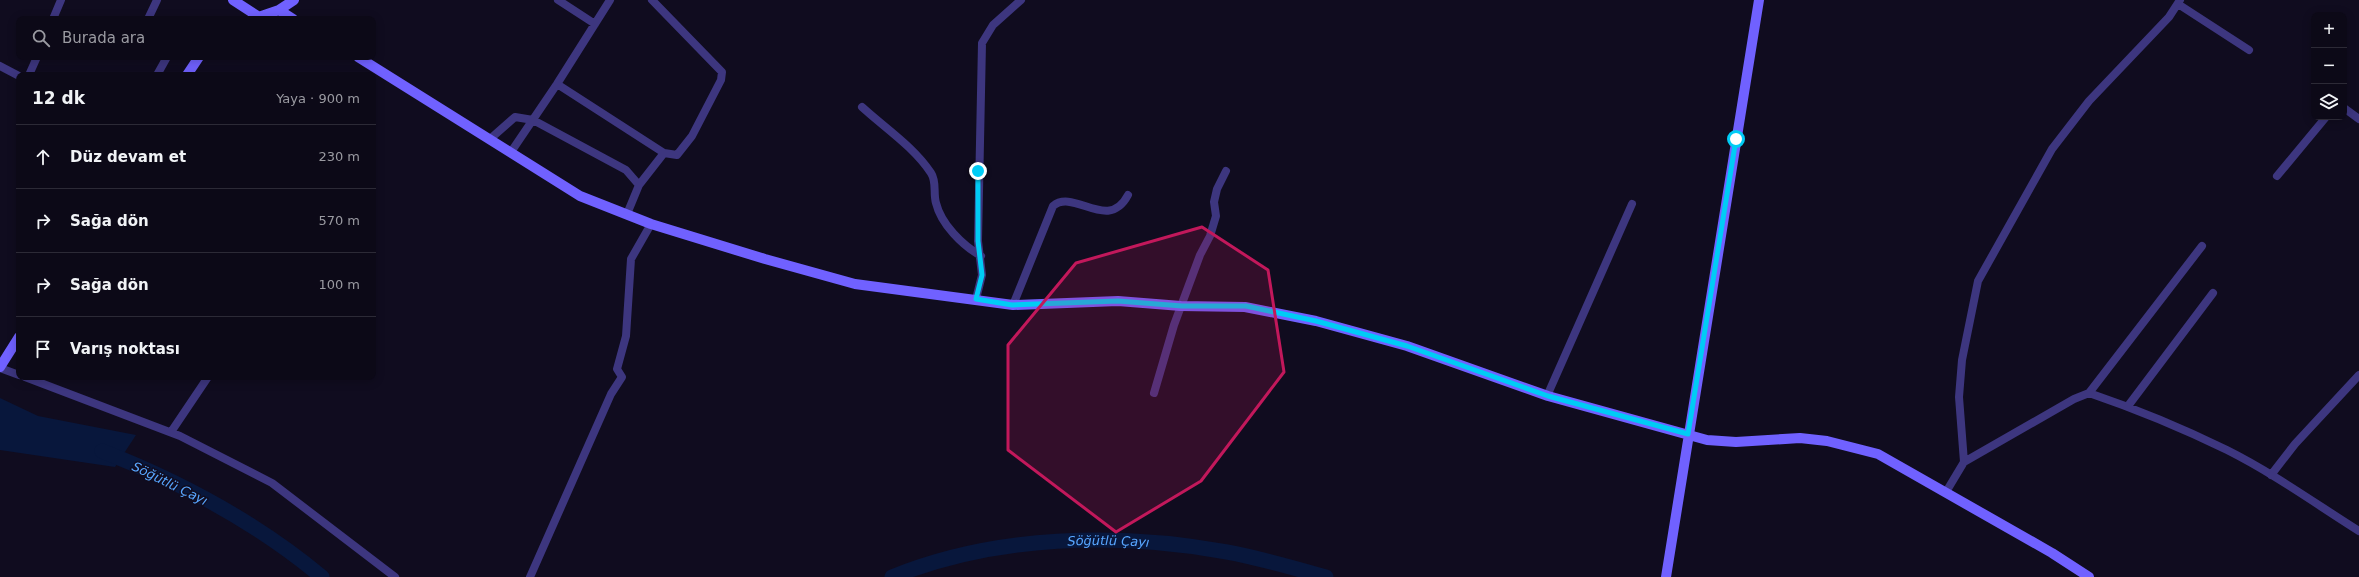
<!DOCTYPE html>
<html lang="tr">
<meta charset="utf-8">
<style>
:root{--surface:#0c0917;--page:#151220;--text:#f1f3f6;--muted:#9a9aa1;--line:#2c2a36}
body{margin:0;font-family:"DejaVu Sans",sans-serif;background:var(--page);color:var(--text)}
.controls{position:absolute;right:12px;top:12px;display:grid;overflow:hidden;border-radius:8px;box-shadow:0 2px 10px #0003}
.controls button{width:36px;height:36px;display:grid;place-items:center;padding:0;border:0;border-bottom:1px solid var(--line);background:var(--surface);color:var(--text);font:20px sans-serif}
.stop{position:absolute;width:12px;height:12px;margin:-9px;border:3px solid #00ccf5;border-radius:50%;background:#fff}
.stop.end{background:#00ccf5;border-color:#fff;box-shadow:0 1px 4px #0008}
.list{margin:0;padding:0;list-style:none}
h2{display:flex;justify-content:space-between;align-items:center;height:52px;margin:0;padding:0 16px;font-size:17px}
h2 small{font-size:13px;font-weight:400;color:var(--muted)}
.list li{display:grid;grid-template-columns:26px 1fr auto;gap:12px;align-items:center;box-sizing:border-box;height:64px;padding:0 16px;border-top:1px solid var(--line)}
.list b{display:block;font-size:15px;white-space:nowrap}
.list em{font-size:13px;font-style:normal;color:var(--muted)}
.icon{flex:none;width:22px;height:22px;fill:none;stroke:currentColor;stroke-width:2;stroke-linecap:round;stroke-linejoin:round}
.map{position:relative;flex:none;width:2359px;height:577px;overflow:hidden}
.search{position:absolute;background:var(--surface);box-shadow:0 2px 10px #0003;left:16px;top:16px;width:360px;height:44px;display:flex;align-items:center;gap:10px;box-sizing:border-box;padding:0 14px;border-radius:8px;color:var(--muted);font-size:15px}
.panel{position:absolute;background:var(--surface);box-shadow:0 2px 10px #0003;left:16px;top:72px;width:360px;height:308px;border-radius:8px}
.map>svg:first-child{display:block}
.water{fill:#08173c}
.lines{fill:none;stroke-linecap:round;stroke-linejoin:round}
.river{stroke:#08173c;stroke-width:15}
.street{stroke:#3d367f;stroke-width:8}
.secondary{stroke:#7061ff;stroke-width:10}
.route{stroke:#00ccf5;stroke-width:5}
.marked{fill:#c2185b;fill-opacity:0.2;stroke:#c2185b;stroke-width:3;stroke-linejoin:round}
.labels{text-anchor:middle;stroke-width:3;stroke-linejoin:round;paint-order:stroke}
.water-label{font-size:13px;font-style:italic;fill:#58a6ff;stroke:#100c1f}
</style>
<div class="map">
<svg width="2359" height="577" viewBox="0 0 2359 577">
<rect width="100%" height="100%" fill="#100c1f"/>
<path class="water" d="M0,398L38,416L136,435L115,467L0,450Z"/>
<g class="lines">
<g class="river">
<path d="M102,451C181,482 256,522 322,577"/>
<path id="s1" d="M892,577C995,535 1118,532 1227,552C1260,558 1293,568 1326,577"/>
</g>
<path class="street" d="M558,0L595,24
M2178,4L2249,50
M53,19L61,0
M148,19L157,0
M0,66L19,76
M29,75L37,57
M157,75L167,57
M557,84L664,153L677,155L692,136L721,80L722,72L652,0
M862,107C885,128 914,147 931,173C937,182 933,193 936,203C941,224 962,245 981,256
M2344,108L2359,119
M490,139L515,117L533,120L626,170L639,185L627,214
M511,152L557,84L610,0
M2277,176L2326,117
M639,185L664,153
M976,299L982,275L978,241L982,43L993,25L1021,0
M1013,305L1053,206C1074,188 1108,233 1128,195
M0,368L19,375
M25,377L180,436L272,483L395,577
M1154,393L1174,325L1200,255L1210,236L1216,216L1214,202L1217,189L1226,171
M2089,393C2136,409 2182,428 2227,450C2273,473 2316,504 2359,531
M1547,396L1632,204
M2128,406L2213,293
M171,432L208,377
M1964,462L2074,399L2089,393L2202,246
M2271,475L2295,444L2359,375
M1946,492L1964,462L1959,397L1962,360L1978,281L2052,149L2089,101L2169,17L2180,0
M530,577L611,394L622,377L617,369L626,336L631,259L651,224"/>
<path class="secondary" d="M233,0L259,17
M279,10L293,19
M253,19L279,10L294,0
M358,57L580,196L651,224L765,259L855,284L1013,305L1118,301L1181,306L1245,307L1316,321L1407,346L1548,396L1707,440L1736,442L1800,438L1827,441L1878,454L2052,553L2089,577
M187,75L199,57
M0,367L19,337
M1666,577L1759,0"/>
</g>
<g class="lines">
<path class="route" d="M978,171V241L982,275L976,299L1012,305L1118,301L1182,306H1246L1316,321L1407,346L1548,396L1688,434L1736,139"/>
</g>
<path class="marked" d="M1202,227L1268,270L1284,372L1201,481L1116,532L1008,450V345L1076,263Z"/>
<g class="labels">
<g class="water-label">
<text transform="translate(170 483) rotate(26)" y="5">Söğütlü Çayı</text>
<text dy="5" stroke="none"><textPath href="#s1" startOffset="221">Söğütlü Çayı</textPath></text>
</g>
</g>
</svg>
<div class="controls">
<button>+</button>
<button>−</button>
<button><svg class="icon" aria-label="layers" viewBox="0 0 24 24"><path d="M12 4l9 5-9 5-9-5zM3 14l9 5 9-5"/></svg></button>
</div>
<div class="stop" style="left:1736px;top:139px"></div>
<div class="stop end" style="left:978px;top:171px"></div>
<div class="search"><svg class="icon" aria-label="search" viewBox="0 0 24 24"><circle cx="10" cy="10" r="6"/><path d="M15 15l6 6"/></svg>Burada ara</div>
<section class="panel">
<h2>12 dk<small>Yaya · 900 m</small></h2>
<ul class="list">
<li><svg class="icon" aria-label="ahead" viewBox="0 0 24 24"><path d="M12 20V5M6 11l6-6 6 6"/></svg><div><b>Düz devam et</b></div><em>230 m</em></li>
<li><svg class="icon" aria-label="right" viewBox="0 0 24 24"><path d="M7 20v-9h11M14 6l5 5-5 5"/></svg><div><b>Sağa dön</b></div><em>570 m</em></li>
<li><svg class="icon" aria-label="right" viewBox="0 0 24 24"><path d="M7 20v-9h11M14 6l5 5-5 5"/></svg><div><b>Sağa dön</b></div><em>100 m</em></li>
<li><svg class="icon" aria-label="arrive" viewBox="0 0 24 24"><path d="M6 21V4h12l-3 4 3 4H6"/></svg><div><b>Varış noktası</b></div></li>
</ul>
</section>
</div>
